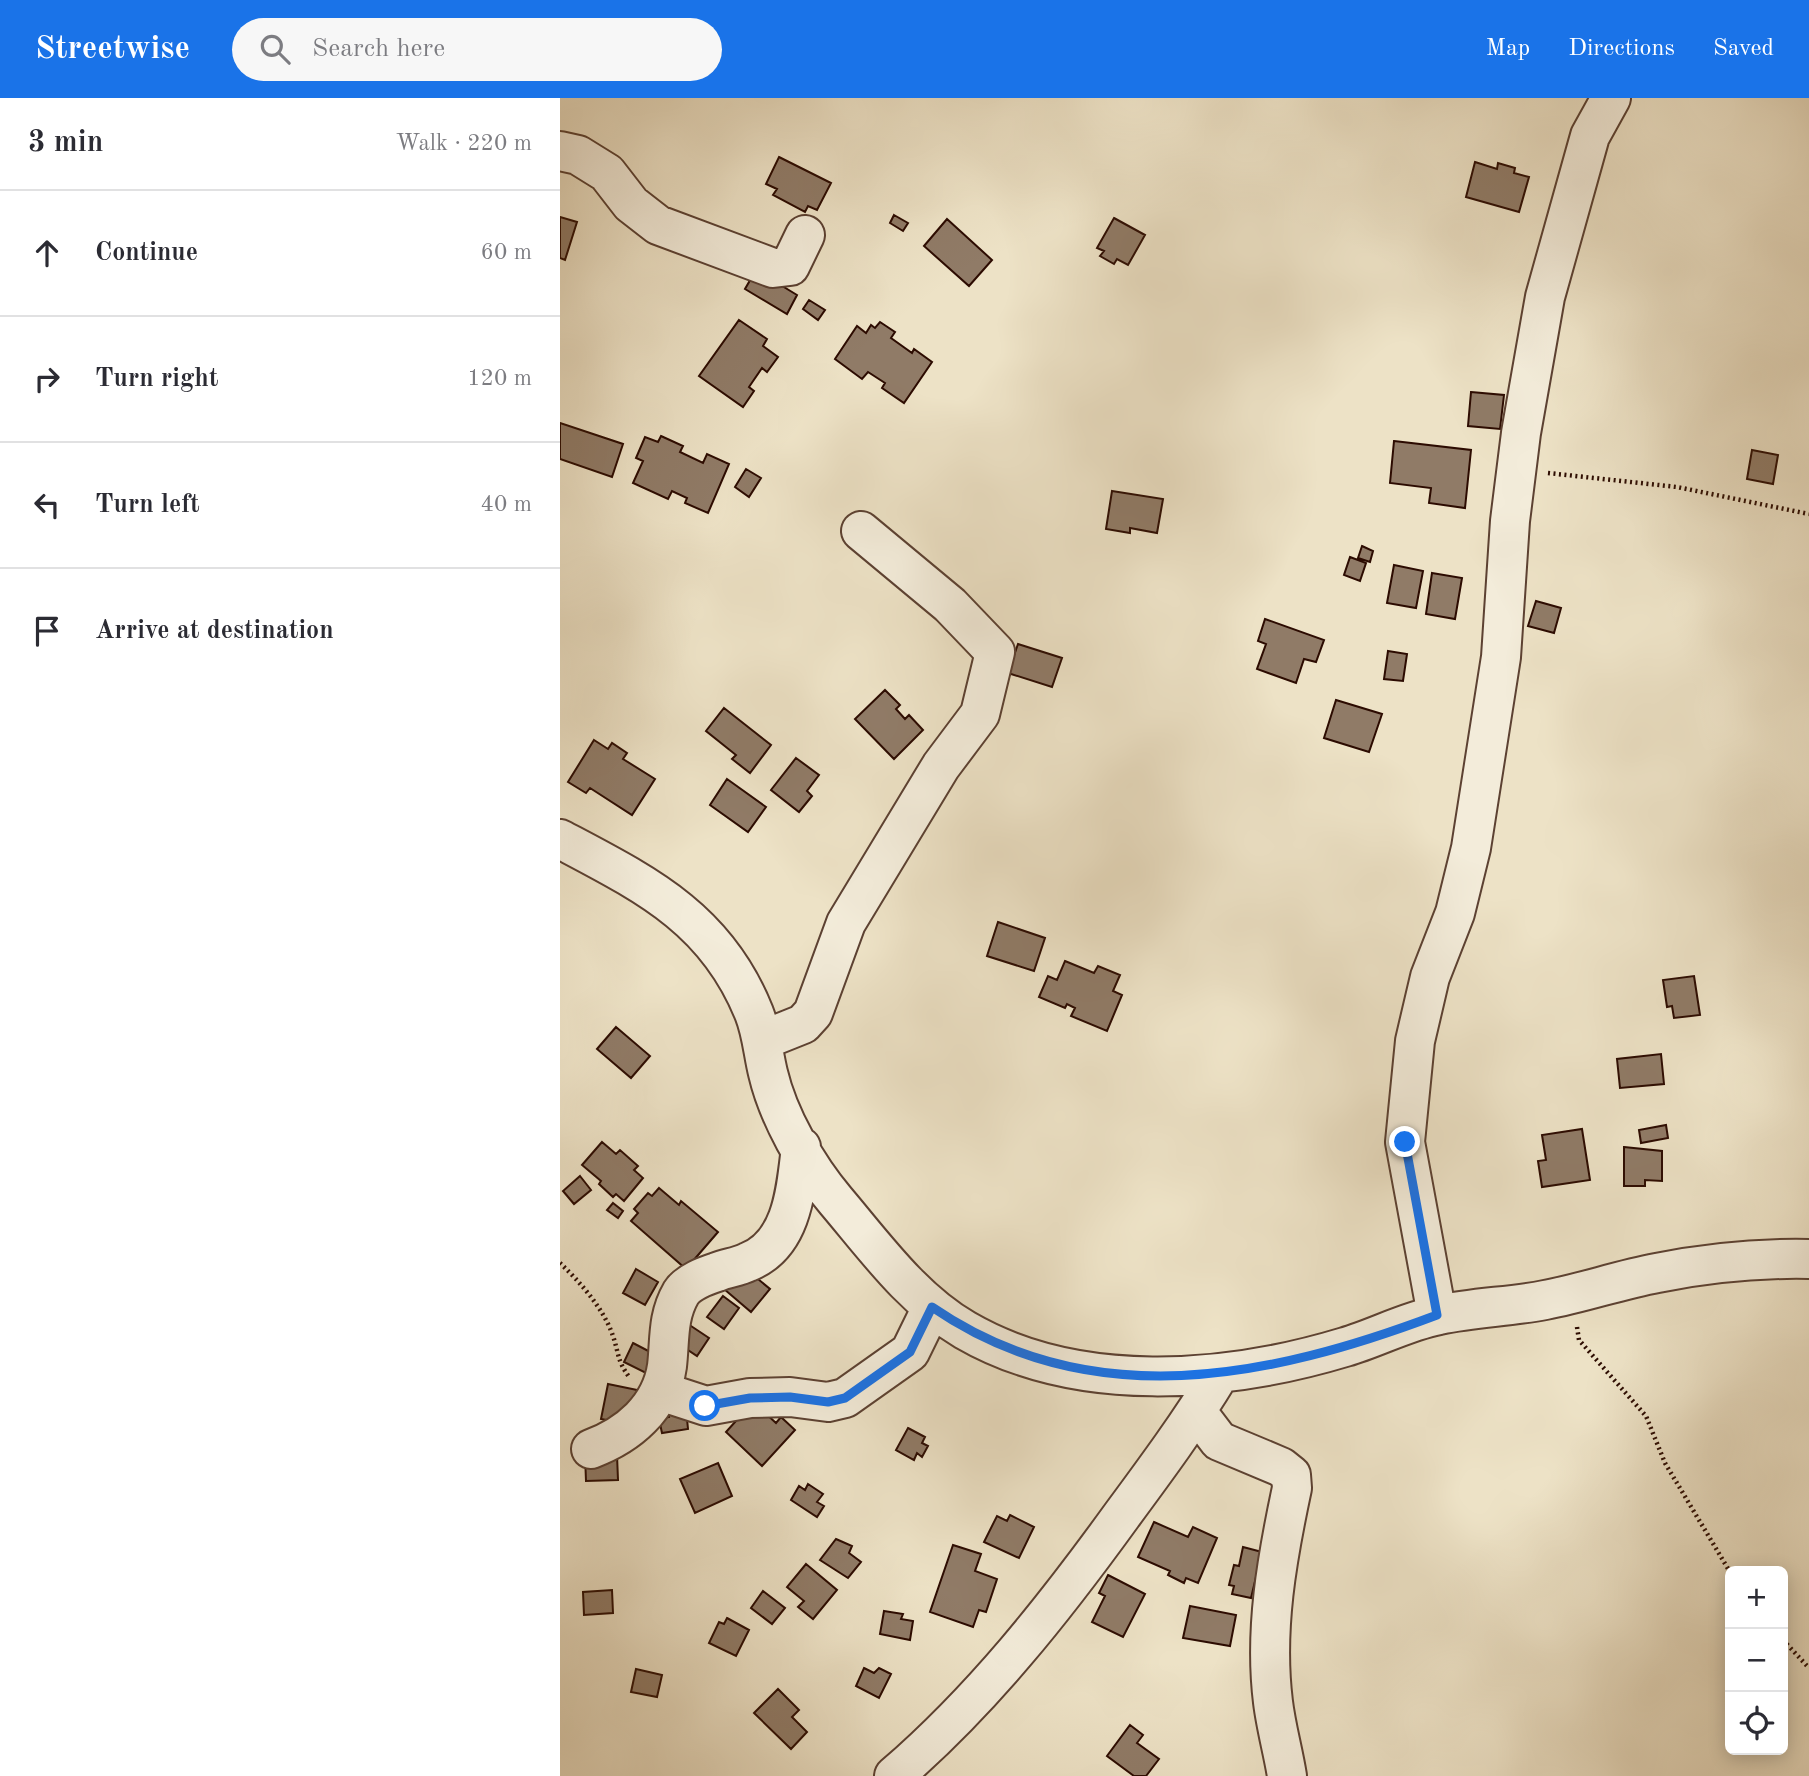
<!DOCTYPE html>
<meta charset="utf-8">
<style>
:root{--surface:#fff;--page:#f7f7f7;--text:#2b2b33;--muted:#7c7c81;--line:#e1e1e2;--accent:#1a73e8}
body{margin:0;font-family:"Old Standard TT",serif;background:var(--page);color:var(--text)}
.controls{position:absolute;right:21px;bottom:21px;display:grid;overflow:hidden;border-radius:10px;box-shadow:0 4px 18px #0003}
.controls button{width:63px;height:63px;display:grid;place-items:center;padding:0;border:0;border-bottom:2px solid var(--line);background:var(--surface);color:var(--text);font:35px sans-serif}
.stop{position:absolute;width:21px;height:21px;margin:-16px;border:5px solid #1a73e8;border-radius:50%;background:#fff}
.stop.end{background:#1a73e8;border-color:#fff;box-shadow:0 2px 7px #0008}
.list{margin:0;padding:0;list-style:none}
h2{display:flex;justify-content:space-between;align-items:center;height:91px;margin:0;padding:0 28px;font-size:30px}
h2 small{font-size:23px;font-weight:400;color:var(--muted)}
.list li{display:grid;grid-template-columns:46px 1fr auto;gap:21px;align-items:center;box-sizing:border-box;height:126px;padding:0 28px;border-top:2px solid var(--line)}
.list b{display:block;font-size:26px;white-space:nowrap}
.list em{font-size:23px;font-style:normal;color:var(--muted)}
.icon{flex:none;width:38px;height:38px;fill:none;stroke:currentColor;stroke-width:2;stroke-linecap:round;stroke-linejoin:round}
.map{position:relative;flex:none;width:1249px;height:1678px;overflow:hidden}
header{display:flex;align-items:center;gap:42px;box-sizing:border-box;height:98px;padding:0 35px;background:var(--accent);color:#fff}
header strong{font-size:33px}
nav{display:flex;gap:38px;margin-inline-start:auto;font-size:24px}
.search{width:490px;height:63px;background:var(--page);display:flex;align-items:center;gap:18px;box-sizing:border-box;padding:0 24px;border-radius:38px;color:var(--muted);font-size:26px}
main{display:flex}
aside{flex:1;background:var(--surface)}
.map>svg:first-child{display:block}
.building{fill:#907b67;stroke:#2c0b01;stroke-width:2}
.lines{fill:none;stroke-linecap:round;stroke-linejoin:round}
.minor-casing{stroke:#5c4132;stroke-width:42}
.path{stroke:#2c0b01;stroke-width:4.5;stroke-dasharray:2 3.5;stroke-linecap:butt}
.minor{stroke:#f3ecda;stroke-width:38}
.route{stroke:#1a73e8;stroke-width:9}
</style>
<header>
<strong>Streetwise</strong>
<div class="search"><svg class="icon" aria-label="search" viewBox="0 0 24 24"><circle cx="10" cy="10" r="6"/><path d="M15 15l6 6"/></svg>Search here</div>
<nav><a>Map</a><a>Directions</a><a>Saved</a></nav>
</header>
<main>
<aside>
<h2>3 min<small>Walk · 220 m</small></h2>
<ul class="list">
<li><svg class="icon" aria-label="ahead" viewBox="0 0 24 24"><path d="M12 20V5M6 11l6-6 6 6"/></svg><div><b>Continue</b></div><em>60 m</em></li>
<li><svg class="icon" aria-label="right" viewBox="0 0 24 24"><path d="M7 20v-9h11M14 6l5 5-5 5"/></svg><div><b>Turn right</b></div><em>120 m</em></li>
<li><svg class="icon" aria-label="left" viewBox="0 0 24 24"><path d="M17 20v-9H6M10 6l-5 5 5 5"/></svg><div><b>Turn left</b></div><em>40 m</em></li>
<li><svg class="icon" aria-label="arrive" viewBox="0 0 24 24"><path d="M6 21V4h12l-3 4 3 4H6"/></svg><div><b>Arrive at destination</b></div></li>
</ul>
</aside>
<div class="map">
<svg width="1249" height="1678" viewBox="0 0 1249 1678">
<rect width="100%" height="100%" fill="#ede2c6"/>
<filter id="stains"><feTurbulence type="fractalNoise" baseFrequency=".00286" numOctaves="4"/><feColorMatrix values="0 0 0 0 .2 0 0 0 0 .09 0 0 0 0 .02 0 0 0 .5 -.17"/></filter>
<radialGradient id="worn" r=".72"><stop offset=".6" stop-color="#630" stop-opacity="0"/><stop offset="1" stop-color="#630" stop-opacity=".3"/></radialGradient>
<path class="building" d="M219,59L271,85L257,112L248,108L245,114L213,97L217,91L206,86Z
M915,64L937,71L938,65L955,70L954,75L969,79L959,114L906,99Z
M334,117L348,125L343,133L330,125Z
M0,119L17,124L5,162L0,160Z
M554,120L585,137L568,167L557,161L554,166L540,158L544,153L537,150Z
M387,121L432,162L409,188L364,148Z
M196,172L237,197L227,216L185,191Z
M249,202L265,212L258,222L243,211Z
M179,222L207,241L203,248L218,259L207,274L202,270L189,289L194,293L183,309L139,278Z
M320,224L335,234L331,240L352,255L354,251L372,264L344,305L322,290L325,285L308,274L302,281L275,261L297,228L306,235L311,227L315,230Z
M911,294L944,297L940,331L908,328Z
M0,325L63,346L52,379L0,361Z
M101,338L123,348L120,354L143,365L147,356L169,366L148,415L125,405L127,400L112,393L108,401L73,385L83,363L76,360L85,339L98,344Z
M834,343L911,352L905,410L869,405L871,390L830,385Z
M1192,352L1218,357L1213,386L1187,381Z
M186,371L201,380L189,399L175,389Z
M552,393L603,401L597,435L570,430V435L546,431Z
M802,448L813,453L810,464L798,460Z
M790,459L806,465L800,483L784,477Z
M834,467L863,473L856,510L827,505Z
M872,475L902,480L895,521L866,516Z
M976,503L1001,510L994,535L968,528Z
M705,521L764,542L756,564L744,561L736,585L697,571L706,546L698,543Z
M458,546L502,560L492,589L448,575Z
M828,553L847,556L843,583L824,581Z
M325,592L340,607L336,611L345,621L349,617L363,632L334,661L295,621Z
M776,602L822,616L809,654L764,640Z
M164,610L211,647L190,675L172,661L176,657L146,633Z
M34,642L48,651L52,645L67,655L63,661L95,681L72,717L30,690L26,695L8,684Z
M236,660L259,677L247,693L252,698L239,714L211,692Z
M167,681L206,709L188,734L150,707Z
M438,824L485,840L474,873L427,858Z
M505,863L534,875L538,868L560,877L553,893L562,897L547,933L511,918L515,910L507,906L505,910L479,899L488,878L497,882Z
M1134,878L1140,917L1114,920L1112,908L1107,909L1103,882Z
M56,929L90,958L71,980L37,951Z
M1101,956L1104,986L1060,990L1057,961Z
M1106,1027L1108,1040L1081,1045L1079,1032Z
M1022,1031L1030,1082L982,1089L978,1063L986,1062L982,1037Z
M42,1044L56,1056L60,1052L78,1068L74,1072L83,1080L64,1103L56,1096L53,1099L39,1086L41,1083L22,1067Z
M1064,1049L1102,1053V1083L1085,1082V1088H1064Z
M20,1078L31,1092L14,1106L3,1093Z
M99,1090L119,1107L121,1103L158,1134L126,1171L71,1123L78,1115L74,1111L88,1095L92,1098Z
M53,1105L63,1113L58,1120L47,1112Z
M76,1171L98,1184L85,1207L63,1195Z
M192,1176L210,1191L191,1214L164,1191Z
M163,1198L179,1210L164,1231L147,1219Z
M128,1226L149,1240L137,1258L116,1244Z
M73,1245L98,1258L88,1276L64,1264Z
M48,1286L82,1293L68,1326L41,1321Z
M193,1304L216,1325L221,1319L235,1332L202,1368L166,1334Z
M126,1311L128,1331L102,1335L99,1321L109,1319L108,1314Z
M348,1330L365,1339L362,1345L368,1348L362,1359L357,1355L354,1362L336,1352Z
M25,1357H57L58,1382L26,1383Z
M158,1365L172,1398L135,1415L120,1381Z
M248,1386L263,1396L257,1404L264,1408L257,1419L231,1402L239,1388L245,1392Z
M450,1417L474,1429L459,1460L424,1444L437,1418L447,1423Z
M594,1424L628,1439L633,1429L657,1440L638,1485L626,1480L624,1485L608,1477L610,1473L578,1459Z
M276,1441L292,1448L289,1455L301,1464L288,1480L260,1462Z
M393,1447L421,1456L415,1473L437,1481L426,1514L419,1512L413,1529L370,1514Z
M683,1449L702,1454L691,1500L672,1496L674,1488L669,1487L674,1467L679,1468Z
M246,1466L277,1492L253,1521L238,1509L244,1503L227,1489Z
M548,1477L585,1496L563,1539L532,1524L545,1498L539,1495Z
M52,1492L53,1515L24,1517L23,1494Z
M203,1493L225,1510L212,1526L191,1510Z
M630,1508L676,1517L670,1548L623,1540Z
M324,1513L343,1516L341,1521L353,1523L350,1542L320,1536Z
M167,1520L189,1532L176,1558L149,1545L159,1524L164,1526Z
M304,1570L314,1575L319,1570L331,1576L319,1600L296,1588Z
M76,1571L102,1577L97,1599L71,1594Z
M218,1591L239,1612L232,1619L247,1634L231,1651L194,1615Z
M570,1627L583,1637L577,1645L599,1661L586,1678H574L547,1658Z"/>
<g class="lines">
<g class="minor-casing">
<path id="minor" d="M0,53L18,57L47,75L71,106L98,127L213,170L230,168L245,137
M0,741C85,786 156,820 194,915C202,935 203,955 208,975C218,1018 247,1069 276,1103C315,1149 352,1201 405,1232C517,1297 666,1285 785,1249C816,1240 847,1223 879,1217C914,1209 950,1209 985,1202C1023,1195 1059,1182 1097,1175C1147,1165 1198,1160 1249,1161
M203,942L243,926L253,915L286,825L381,668L420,616L435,554L390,507L301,433
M877,1217L845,1044L855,943L870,879L895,815L911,750L941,559L950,423L961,335L985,199L1030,38L1051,0
M100,1293L146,1308L190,1300L230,1299L268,1304L285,1300L350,1254L372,1209
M637,1314L659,1343L721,1369L731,1377L732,1390C717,1460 704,1532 713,1604C716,1629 723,1653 727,1678
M31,1351C68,1337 101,1310 107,1268C110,1243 107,1219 121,1195C128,1184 145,1178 157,1174C167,1170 178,1169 188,1164C233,1146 236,1091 241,1049
M334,1678C422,1602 494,1511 562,1417C596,1371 630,1325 659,1277"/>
</g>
<path class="path" d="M988,375L1117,389L1249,416
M0,1165C20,1184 44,1211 53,1238C59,1256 57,1262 69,1279
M1017,1229L1019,1242L1086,1318L1105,1365L1170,1474
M1223,1542L1249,1570"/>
<use href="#minor" class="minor"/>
</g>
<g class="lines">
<path class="route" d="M145,1308L190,1300L230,1299L268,1304L285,1300L350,1254L372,1209C531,1318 710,1280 877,1217L845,1044"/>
</g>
<rect width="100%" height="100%" filter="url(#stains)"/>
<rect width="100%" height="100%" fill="url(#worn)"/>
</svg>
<div class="controls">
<button>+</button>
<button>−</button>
<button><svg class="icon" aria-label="locate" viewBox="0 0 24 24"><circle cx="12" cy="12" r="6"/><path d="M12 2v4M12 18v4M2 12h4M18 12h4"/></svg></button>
</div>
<div class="stop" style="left:145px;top:1308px"></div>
<div class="stop end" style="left:845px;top:1044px"></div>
</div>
</main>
